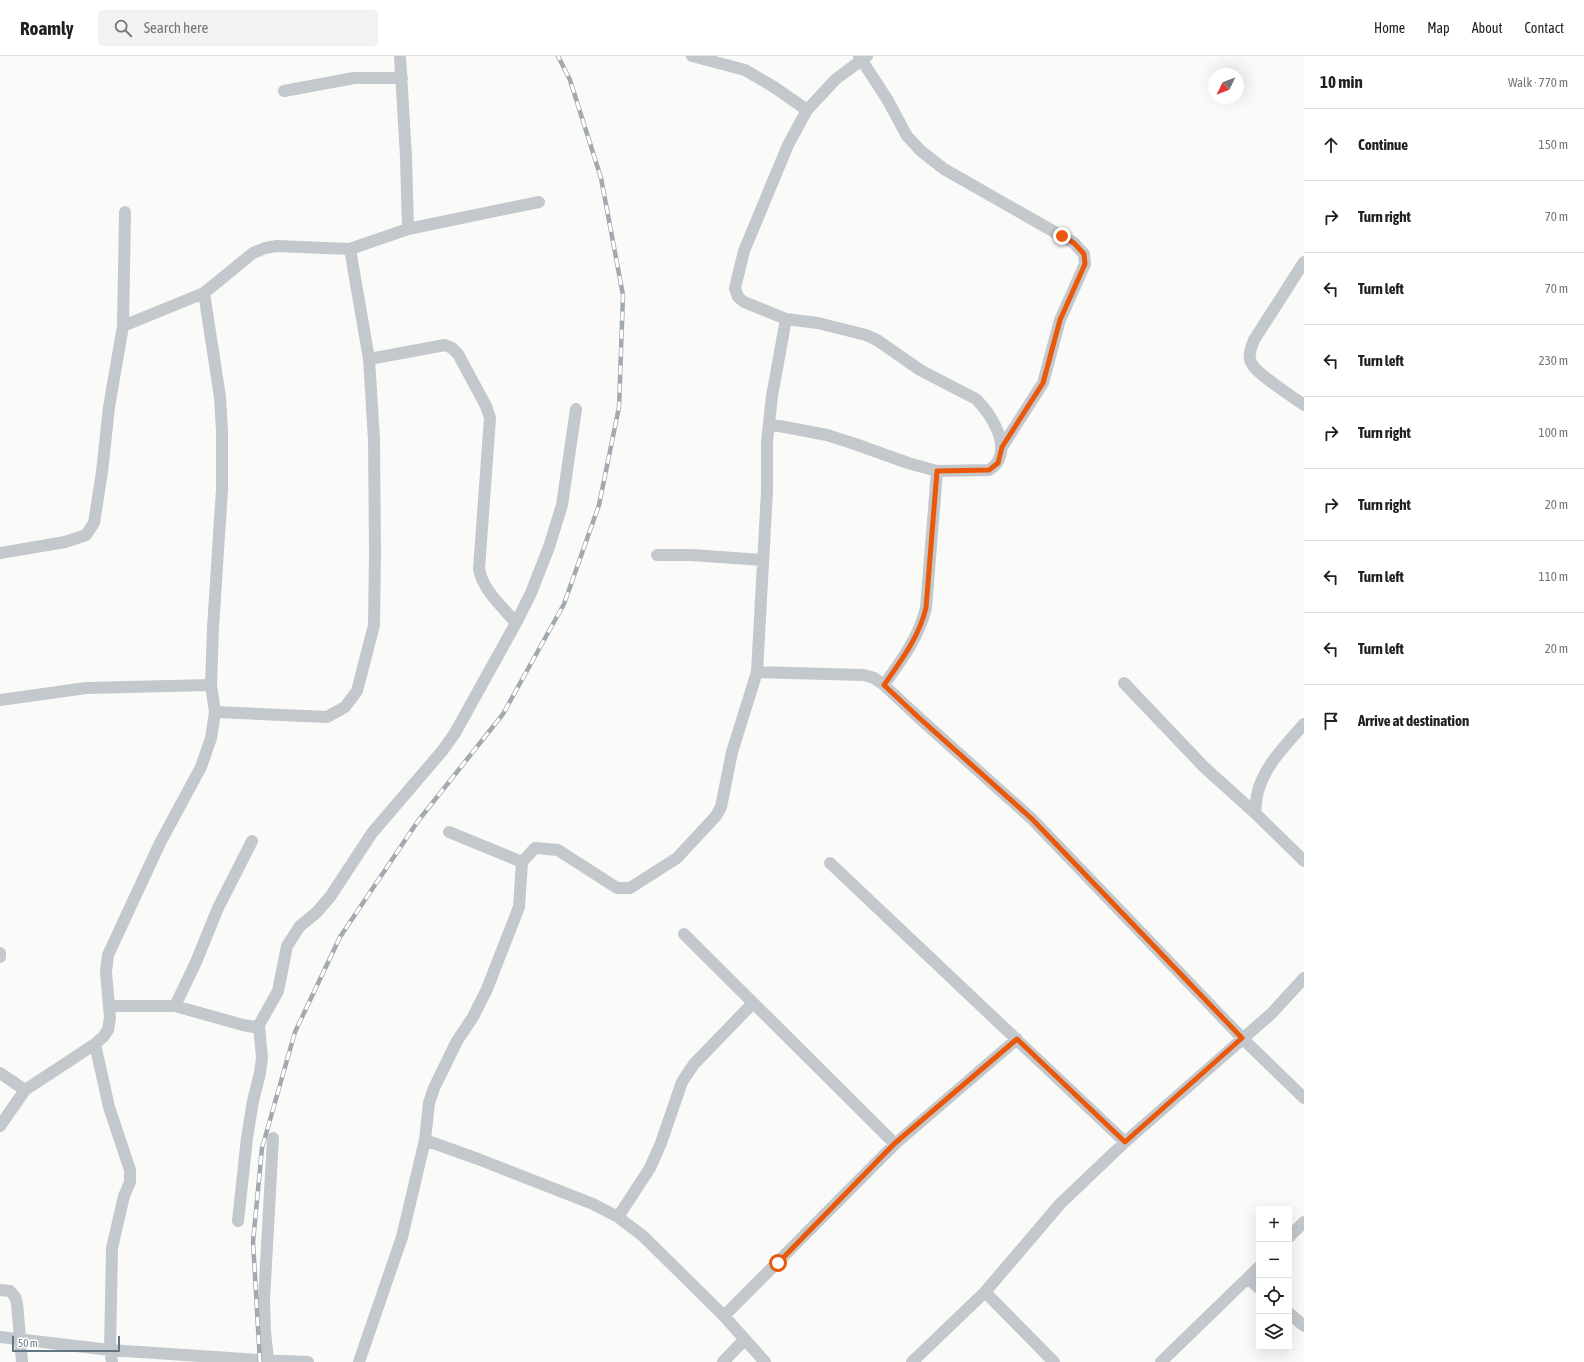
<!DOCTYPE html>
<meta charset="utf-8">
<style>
:root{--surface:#fff;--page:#f2f2f2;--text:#202124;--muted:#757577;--line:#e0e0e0}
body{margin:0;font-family:"Asap Condensed",sans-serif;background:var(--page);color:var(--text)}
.controls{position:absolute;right:12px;bottom:12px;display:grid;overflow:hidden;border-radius:4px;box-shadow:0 4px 16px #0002}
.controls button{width:36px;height:36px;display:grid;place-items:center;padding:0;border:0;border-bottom:1px solid var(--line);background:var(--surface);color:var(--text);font:20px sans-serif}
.compass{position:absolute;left:1208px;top:12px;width:36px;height:36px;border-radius:50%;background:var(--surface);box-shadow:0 4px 16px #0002;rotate:227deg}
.scale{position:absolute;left:12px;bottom:10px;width:108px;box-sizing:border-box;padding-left:4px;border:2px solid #657683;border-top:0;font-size:11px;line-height:14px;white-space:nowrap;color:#657683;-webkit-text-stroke:3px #fff;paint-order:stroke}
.stop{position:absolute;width:12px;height:12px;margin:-9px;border:3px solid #ea580c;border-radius:50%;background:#fff}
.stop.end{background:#ea580c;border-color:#fff;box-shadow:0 1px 4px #0008}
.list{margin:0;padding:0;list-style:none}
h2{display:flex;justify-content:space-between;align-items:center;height:52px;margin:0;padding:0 16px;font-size:17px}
h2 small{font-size:13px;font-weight:400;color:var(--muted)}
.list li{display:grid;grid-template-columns:26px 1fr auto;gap:12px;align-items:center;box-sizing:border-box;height:72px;padding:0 16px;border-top:1px solid var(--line)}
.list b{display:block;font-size:15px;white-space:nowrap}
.list em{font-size:13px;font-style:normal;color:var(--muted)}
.icon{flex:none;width:22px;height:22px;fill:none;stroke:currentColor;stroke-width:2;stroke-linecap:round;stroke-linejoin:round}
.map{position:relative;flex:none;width:1304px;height:1306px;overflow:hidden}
header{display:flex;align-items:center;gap:24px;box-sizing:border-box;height:56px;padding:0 20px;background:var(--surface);border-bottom:1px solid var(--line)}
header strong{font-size:19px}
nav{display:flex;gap:22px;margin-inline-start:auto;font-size:14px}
.search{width:280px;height:36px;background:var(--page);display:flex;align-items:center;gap:10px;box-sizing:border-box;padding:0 14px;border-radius:4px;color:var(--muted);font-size:15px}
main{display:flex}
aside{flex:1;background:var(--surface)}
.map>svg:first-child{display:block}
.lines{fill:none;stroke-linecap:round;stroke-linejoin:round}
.street{stroke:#c3c8cc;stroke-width:12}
.rail-casing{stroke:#a2aab0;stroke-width:4.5}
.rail{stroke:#fff;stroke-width:3;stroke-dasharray:9;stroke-linecap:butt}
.route{stroke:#ea580c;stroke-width:5}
</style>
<header>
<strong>Roamly</strong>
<div class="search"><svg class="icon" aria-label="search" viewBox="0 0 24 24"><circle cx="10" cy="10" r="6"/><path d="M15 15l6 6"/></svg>Search here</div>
<nav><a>Home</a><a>Map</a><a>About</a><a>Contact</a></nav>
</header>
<main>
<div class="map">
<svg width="1304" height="1306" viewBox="0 0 1304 1306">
<rect width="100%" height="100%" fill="#fafaf8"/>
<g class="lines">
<path class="street" d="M692,0L745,14L774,31L807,54
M859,0L887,43L907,80L921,95L944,113L1074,187L1084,198L1085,208L1060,264L1043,327L1002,391
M284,35L354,22H402
M408,173L539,146
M1304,206L1254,284C1251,292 1247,301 1252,308C1259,320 1292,340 1304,349
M123,270L204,237L253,197L265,192L277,190L350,193L408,173L406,101L400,0
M369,303L445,289L452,292L458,298L486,350L490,362L479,513C483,535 503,551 516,567
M769,368L827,379L855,388L908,407L937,415L989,414C992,412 996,409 998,405C1009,386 990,357 976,343L920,314L877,284L866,279L818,267L786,263L744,246L738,241L735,232L744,195L788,89L807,54L836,23L867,0
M0,497L65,486L86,479L94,467L102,416L109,351L123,270L125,156
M657,499H691L763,504
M757,616L864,619L874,622L884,629L917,660L1032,763L1242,982L1304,1042
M1124,627L1204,711L1255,757L1304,805
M884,629C902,603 918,583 926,552L937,415
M0,644L86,632L211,629
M215,656L327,661L345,651L357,635L374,569L375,497L374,384L369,303L350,193
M1255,757C1256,750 1256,742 1258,735C1265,709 1287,688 1304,668
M449,776L522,806
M830,807L1125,1086
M684,878L895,1088
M0,897V901
M109,950H175L243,969L254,971L259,969L278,935L287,890L300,870L316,857L330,841L372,777L443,694L455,677L516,567L531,537L549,491L562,449L576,353
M175,950L196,906L218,852L252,785
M95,988L109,1051L130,1114V1126L124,1140L112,1192L110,1294L112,1306
M0,1017L25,1034L0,1070
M25,1034L95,988L103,981L108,974L110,962L106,916L108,899L160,787L201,711L211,682L215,656L211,629L213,572L222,433V376L220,341L204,237
M425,1084L478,1103L593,1148L618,1161L643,1180L724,1260L765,1306
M618,1161L650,1112L661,1087L682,1026L694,1008L753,947
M238,1165L247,1082L253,1045L260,1017L262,1002L259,969
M1289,1181L1304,1166
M1248,1222L1259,1232
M0,1234L10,1235L15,1241L17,1247L22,1306
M985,1236L1054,1306
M1289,1257L1304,1270
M724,1260L895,1088L1017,983
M0,1281L110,1294L260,1304L308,1306
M268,1304L265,1275L264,1244L273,1082
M359,1306L402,1181L425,1084L429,1047L434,1032L457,985L473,961L487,933L519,851L522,806L535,792L558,794L617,832H630L677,802L716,760L721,751L732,696L757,616L767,435V386L772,340L786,263
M723,1306L744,1284
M912,1306L985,1236L1060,1148L1125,1086L1272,957L1304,922
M1161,1306L1259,1211"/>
<g class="rail-casing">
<path id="rail" d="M260,1306L253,1186L262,1092L295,976L340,881L418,765L503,658L564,548L599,449L619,351L623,239L601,122L570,24L558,0"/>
</g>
<use href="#rail" class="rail"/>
</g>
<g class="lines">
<path class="route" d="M778,1207L894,1088L1017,983L1125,1086L1242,982L1032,763L917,660L884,629C902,603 918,583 926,552L937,415L989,414L998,407L1002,391L1043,327L1060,264L1085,208L1084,198L1074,187L1062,180"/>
</g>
</svg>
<div class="controls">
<button>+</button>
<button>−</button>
<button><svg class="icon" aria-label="locate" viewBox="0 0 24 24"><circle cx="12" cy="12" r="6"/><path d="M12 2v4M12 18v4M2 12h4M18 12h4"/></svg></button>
<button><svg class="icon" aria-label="layers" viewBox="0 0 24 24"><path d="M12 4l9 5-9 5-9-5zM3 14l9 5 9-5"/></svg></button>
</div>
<svg class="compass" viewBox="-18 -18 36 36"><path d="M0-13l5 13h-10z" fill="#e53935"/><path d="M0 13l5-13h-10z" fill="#757577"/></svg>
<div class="scale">50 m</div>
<div class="stop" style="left:778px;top:1207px"></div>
<div class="stop end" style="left:1062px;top:180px"></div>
</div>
<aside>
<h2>10 min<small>Walk · 770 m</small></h2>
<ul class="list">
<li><svg class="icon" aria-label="ahead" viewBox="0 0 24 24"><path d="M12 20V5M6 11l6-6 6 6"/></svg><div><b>Continue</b></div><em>150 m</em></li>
<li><svg class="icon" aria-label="right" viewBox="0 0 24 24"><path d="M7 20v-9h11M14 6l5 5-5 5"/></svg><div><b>Turn right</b></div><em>70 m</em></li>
<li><svg class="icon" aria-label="left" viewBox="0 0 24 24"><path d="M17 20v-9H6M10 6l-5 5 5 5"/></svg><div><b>Turn left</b></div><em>70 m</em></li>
<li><svg class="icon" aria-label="left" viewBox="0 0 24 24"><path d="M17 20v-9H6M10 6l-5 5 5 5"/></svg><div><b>Turn left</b></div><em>230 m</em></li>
<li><svg class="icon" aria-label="right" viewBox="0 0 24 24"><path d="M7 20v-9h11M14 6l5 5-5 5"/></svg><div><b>Turn right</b></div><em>100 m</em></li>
<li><svg class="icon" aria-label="right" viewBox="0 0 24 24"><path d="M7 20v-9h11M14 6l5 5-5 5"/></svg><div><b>Turn right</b></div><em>20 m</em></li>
<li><svg class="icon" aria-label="left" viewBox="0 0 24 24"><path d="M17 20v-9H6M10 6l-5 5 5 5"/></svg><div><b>Turn left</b></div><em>110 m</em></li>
<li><svg class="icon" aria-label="left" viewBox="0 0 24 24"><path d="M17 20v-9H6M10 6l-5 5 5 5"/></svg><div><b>Turn left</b></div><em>20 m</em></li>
<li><svg class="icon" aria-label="arrive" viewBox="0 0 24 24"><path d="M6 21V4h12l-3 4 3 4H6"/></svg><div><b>Arrive at destination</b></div></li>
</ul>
</aside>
</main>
